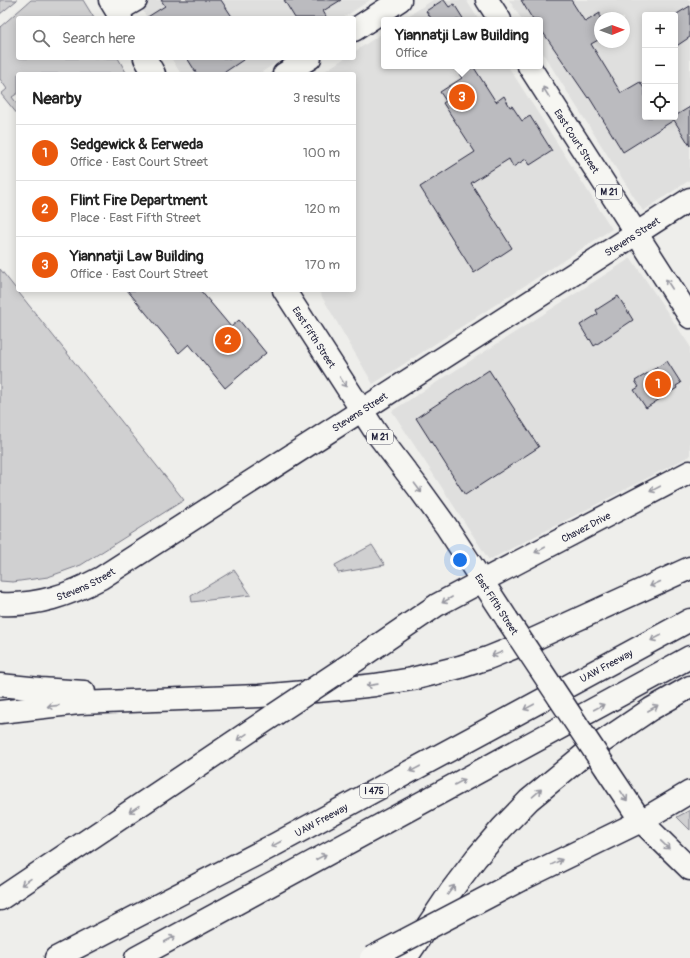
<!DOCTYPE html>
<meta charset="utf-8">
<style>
:root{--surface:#fff;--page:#f6f6f6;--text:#222;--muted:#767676;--line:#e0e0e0;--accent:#ea580c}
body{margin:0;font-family:Pangolin,sans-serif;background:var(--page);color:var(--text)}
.controls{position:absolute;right:12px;top:12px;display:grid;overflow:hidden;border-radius:4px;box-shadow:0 2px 10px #0003}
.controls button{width:36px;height:36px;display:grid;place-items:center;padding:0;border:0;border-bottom:1px solid var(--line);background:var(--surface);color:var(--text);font:20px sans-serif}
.compass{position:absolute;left:594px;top:12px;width:36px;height:36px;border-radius:50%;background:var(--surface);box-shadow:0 2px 10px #0003;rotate:89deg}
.you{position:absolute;left:460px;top:560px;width:14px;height:14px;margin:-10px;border:3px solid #fff;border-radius:50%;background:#1a73e8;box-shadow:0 0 0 6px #1a73e833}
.badge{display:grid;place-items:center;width:26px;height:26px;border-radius:50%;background:var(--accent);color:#fff;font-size:13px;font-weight:700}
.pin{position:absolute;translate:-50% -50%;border:2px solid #fff;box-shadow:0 1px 4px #0006}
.popup{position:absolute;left:381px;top:17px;width:162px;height:52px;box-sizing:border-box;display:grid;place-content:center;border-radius:4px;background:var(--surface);filter:drop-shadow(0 1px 3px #0005);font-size:13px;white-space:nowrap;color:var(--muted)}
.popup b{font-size:15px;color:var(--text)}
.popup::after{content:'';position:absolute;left:50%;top:100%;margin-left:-8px;border:8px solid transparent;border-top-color:var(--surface)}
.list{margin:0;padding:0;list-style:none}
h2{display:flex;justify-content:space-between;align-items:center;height:52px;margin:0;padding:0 16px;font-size:17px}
h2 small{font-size:13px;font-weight:400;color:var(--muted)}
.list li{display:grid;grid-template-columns:26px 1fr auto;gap:12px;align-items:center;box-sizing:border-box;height:56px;padding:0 16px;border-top:1px solid var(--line)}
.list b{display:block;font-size:15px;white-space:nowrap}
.list p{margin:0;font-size:13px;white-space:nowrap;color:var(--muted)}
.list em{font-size:13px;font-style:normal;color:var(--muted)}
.icon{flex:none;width:22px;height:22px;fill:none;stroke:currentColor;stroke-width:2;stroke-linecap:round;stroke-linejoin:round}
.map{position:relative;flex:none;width:690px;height:958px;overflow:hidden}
.search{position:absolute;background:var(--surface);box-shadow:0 2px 10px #0003;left:16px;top:16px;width:340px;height:44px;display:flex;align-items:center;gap:10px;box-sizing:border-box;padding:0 14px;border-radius:4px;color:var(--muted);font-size:15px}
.panel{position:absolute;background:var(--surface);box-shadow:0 2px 10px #0003;left:16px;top:72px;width:340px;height:220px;border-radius:4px}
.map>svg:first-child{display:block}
.built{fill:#dfdfde;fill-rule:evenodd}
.green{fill:#d0d0d1;stroke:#797986}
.building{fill:#bbbbbf;stroke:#22223b}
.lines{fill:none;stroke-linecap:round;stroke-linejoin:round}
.minor-casing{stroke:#22223b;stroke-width:25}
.major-casing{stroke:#22223b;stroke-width:25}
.highway-casing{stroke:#22223b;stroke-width:25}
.minor{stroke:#f6f6f2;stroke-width:22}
.major{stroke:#f6f6f2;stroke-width:22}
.highway{stroke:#f6f6f2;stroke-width:22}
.major-bridge-casing{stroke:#22223b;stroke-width:25;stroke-linecap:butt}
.highway-bridge-casing{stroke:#22223b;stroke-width:25;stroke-linecap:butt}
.major-bridge{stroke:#f6f6f2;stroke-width:22}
.highway-bridge{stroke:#f6f6f2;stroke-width:22}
.oneway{stroke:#9797a0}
.labels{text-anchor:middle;stroke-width:3;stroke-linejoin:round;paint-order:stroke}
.shield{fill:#f6f6f2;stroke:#626272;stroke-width:1}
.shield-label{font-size:9px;font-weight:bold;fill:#22223b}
.street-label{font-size:10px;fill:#22223b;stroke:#f6f6f2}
</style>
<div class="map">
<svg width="690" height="958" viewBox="0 0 690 958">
<rect width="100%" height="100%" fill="#eeeeeb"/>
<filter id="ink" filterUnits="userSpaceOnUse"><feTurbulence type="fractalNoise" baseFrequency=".025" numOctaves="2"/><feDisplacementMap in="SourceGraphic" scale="8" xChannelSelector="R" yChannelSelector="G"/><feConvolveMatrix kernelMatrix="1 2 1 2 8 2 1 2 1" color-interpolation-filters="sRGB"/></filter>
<g filter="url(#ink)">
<path class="built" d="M137,0H370L343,18H147Z
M433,0H466L479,20H402Z
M509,0H690V180L643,211L540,49V20H522ZM645,15H675V117H645ZM600,18H624V42H600Z
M384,32V66H508L612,229L373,384L318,290H354V74H320L345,58H354V52Z
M171,58H283L259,74H181Z
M631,258L690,346V456L489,560L392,411Z"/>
<path class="green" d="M0,0H17L0,14Z
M31,0H83L94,18H18V58H118L127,74H18V93L12,97L18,105V115L1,94L7,89L0,79V27Z
M0,269L184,500L81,565L48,577L13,582L0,581Z
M372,545L385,565L338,573L335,565Z
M234,570L251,595L192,602L191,596Z
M690,810V830L677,817Z"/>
<path class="building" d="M161,0H221L233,18H146L165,6Z
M284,0H341L323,11L327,18H295Z
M443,0H444L449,7L454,4L464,20H428L431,18L426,11Z
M521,0H571L585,22L600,13V39L591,44L621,93L640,82L645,90V117H675V116L690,107V146L674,120L623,152L589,97L588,98L540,28V20H533Z
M690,6V37L675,47V15Z
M187,58H246L222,74H197Z
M454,66H473L496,102L504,96L510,107L512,106L522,121L530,116L552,151L530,165L526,159L513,167L509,159L471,183L512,248L474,273L420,187L475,152L443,103L446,101L440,92L462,78Z
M127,290H200L231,327L239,320L266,353L225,388L189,344L179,353Z
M618,296L633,320L594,346L590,339L589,340L580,325L598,314L596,310Z
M667,361L681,383L676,386L677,388L646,408L634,390L639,387L635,381Z
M489,370L539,447L465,495L416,418Z"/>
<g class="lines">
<g class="minor-casing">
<g id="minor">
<path d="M117,11L136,0"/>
<path d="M354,30L400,0"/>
<path d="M284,74L310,58"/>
<path id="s1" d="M0,604C37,606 69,595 101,578L690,199"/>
</g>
</g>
<g class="major-casing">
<g id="major">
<path d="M110,0L121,18"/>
<path d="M487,0L500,20"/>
<path d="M145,58L154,74"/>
<path id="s2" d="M529,66L690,317"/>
<path id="s3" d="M284,290L375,431L420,490L446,526L507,619"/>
<path id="s4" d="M482,581L690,472"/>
<path d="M607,770L641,821L690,869"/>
<path d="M641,821L690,792"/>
</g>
</g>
<g class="highway-casing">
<g id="highway">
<path d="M358,659L437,605L482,581"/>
<path d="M0,685L40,689L84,692"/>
<path d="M0,712L79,703L259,696L339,689L375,685L412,679L460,667L488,658L530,641L690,568"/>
<path d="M522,879L641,821"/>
<path d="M0,899L274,715"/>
<path id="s5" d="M56,958L276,844L690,620"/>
<path d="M136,958L690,657"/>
<path d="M406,958L451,891L476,858L502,828L529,800L586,753L651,709L690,687"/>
</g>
</g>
<use href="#minor" class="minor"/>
<use href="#major" class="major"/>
<use href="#highway" class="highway"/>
<g class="major-bridge-casing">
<path id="major-bridge" d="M507,619L607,770"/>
</g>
<g class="highway-bridge-casing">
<path id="highway-bridge" d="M274,715L358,659
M371,958L522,879"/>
</g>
<use href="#major-bridge" class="major-bridge"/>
<use href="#highway-bridge" class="highway-bridge"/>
</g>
<defs><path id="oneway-shaft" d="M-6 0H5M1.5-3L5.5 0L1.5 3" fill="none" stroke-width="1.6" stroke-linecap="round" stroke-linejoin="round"/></defs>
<g class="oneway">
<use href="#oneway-shaft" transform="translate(546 92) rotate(-122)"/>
<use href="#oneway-shaft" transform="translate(669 284) rotate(-123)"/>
<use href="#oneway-shaft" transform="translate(343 382) rotate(57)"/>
<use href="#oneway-shaft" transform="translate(418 488) rotate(53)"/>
<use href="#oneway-shaft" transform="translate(655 489) rotate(152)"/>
<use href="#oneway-shaft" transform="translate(540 550) rotate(152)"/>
<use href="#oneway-shaft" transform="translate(655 584) rotate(155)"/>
<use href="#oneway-shaft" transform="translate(447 600) rotate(150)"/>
<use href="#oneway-shaft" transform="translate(656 638) rotate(152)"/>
<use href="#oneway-shaft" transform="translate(497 654) rotate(158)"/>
<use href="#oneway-shaft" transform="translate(372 685) rotate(172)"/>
<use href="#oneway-shaft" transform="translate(53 706) rotate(174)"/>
<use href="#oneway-shaft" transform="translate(529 707) rotate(152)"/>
<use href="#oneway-shaft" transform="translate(599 707) rotate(-28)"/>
<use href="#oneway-shaft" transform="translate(653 708) rotate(-30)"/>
<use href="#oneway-shaft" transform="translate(242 737) rotate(146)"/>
<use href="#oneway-shaft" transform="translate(415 769) rotate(152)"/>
<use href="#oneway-shaft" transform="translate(460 782) rotate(-28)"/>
<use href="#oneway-shaft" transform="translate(537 793) rotate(-41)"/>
<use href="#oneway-shaft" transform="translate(624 796) rotate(56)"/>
<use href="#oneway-shaft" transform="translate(134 809) rotate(146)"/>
<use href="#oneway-shaft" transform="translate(276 844) rotate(152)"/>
<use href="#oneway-shaft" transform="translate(665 845) rotate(44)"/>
<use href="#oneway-shaft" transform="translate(321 857) rotate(-28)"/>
<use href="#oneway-shaft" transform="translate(557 862) rotate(-26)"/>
<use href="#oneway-shaft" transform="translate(26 882) rotate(146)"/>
<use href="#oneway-shaft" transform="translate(451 890) rotate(-54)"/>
<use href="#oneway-shaft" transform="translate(170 939) rotate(-28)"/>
</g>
</g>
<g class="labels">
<g class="shield">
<rect x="596" y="185" width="26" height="14" rx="3"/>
<rect x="367" y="430" width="26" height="14" rx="3"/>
<rect x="360" y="784" width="28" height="14" rx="3"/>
</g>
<g class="shield-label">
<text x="609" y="195">M 21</text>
<text x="380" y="440">M 21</text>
<text x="374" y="794">I 475</text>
</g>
<g class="street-label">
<text dy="4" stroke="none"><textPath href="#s2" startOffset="89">East Court Street</textPath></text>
<text dy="4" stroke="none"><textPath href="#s1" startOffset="737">Stevens Street</textPath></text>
<text dy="4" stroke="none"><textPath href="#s3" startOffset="56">East Fifth Street</textPath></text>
<text dy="4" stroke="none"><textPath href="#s1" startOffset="413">Stevens Street</textPath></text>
<text dy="4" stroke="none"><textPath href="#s4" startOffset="117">Chavez Drive</textPath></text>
<text dy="4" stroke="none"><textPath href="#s1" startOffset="89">Stevens Street</textPath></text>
<text transform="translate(497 604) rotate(57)" y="4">East Fifth Street</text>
<text dy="4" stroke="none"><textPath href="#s5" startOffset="623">UAW Freeway</textPath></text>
<text dy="4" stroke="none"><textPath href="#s5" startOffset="299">UAW Freeway</textPath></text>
</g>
</g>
</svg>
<div class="controls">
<button>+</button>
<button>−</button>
<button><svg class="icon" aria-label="locate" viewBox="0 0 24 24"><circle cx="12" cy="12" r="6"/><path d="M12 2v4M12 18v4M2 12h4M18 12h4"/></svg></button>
</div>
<svg class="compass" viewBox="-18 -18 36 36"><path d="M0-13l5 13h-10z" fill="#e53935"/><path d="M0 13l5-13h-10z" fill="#767676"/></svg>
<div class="you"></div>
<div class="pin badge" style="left:658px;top:384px">1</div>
<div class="pin badge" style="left:228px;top:340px">2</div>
<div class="pin badge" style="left:462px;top:97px">3</div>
<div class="popup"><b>Yiannatji Law Building</b>Office</div>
<div class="search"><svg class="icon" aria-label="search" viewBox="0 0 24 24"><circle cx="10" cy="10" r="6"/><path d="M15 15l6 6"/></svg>Search here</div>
<section class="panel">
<h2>Nearby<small>3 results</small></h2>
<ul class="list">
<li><span class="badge">1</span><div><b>Sedgewick &amp; Eerweda</b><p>Office · East Court Street</p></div><em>100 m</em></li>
<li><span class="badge">2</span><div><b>Flint Fire Department</b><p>Place · East Fifth Street</p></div><em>120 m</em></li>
<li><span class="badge">3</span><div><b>Yiannatji Law Building</b><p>Office · East Court Street</p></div><em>170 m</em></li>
</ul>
</section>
</div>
